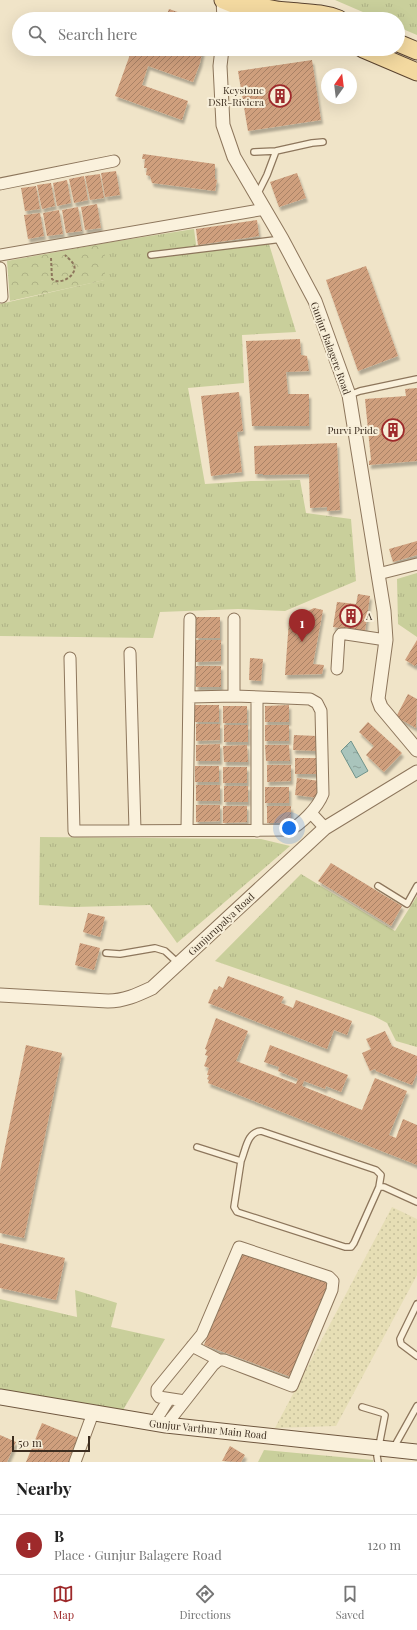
<!DOCTYPE html>
<meta charset="utf-8">
<style>
:root{--surface:#fff;--page:#f6f6f6;--text:#222;--muted:#767676;--line:#e0e0e0;--accent:#9e2a2b}
body{margin:0;font-family:"Playfair Display",serif;background:var(--page);color:var(--text)}
.compass{position:absolute;left:321px;top:68px;width:36px;height:36px;border-radius:50%;background:var(--surface);box-shadow:0 4px 16px #0002;rotate:14deg}
.scale{position:absolute;left:12px;bottom:10px;width:78px;box-sizing:border-box;padding-left:4px;border:2px solid #3d2e20;border-top:0;font-size:11px;line-height:14px;white-space:nowrap;color:#3d2e20;-webkit-text-stroke:3px #f7eed8;paint-order:stroke}
.you{position:absolute;left:289px;top:828px;width:14px;height:14px;margin:-10px;border:3px solid #fff;border-radius:50%;background:#1a73e8;box-shadow:0 0 0 6px #1a73e833}
.badge{display:grid;place-items:center;width:26px;height:26px;border-radius:50%;background:var(--accent);color:#fff;font-size:13px;font-weight:700}
.pin{position:absolute;translate:-50% -33px;filter:drop-shadow(0 1px 2px #0008)}
.pin::after{content:'';position:absolute;top:21px;width:14px;height:12px;background:inherit;clip-path:polygon(0 0,100% 0,50% 100%)}
.list{margin:0;padding:0;list-style:none}
h2{display:flex;justify-content:space-between;align-items:center;height:52px;margin:0;padding:0 16px;font-size:17px}
h2 small{font-size:13px;font-weight:400;color:var(--muted)}
.list li{display:grid;grid-template-columns:26px 1fr auto;gap:12px;align-items:center;box-sizing:border-box;height:60px;padding:0 16px;border-top:1px solid var(--line)}
.list b{display:block;font-size:15px;white-space:nowrap}
.list p{margin:0;font-size:13px;white-space:nowrap;color:var(--muted)}
.list em{font-size:13px;font-style:normal;color:var(--muted)}
.icon{flex:none;width:22px;height:22px;fill:none;stroke:currentColor;stroke-width:2;stroke-linecap:round;stroke-linejoin:round}
.map{position:relative;flex:none;width:417px;height:1462px;overflow:hidden}
.search{position:absolute;background:var(--surface);box-shadow:0 4px 16px #0002;left:12px;right:12px;top:12px;height:44px;display:flex;align-items:center;gap:10px;box-sizing:border-box;padding:0 14px;border-radius:22px;color:var(--muted);font-size:15px}
.sheet{height:112px;background:var(--surface)}
nav{display:flex;justify-content:space-around;align-items:center;box-sizing:border-box;height:56px;border-top:1px solid var(--line);background:var(--surface);font-size:11px;color:var(--muted)}
nav a{display:grid;justify-items:center;gap:2px}
nav .on{color:var(--accent)}
.map>svg:first-child{display:block}
.farmland{fill:url(#farmland-dots)}
.grass{fill:url(#grass-tufts)}
.park{fill:url(#park-crowns)}
.water{fill:url(#water-ripples);stroke:#6f938a}
.building{fill:url(#building-hatch);filter:url(#shadow)}
.lines{fill:none;stroke-linecap:round;stroke-linejoin:round}
.service-casing{stroke:#8d765c;stroke-width:8}
.minor-casing{stroke:#8d765c;stroke-width:13}
.tertiary-casing{stroke:#8d765c;stroke-width:15}
.secondary-casing{stroke:#6f573f;stroke-width:17}
.primary-casing{stroke:#5b4430;stroke-width:19}
.path{stroke:#8d765c;stroke-width:2;stroke-dasharray:3 2;stroke-linecap:butt}
.service{stroke:#faf1dc;stroke-width:5.5}
.minor{stroke:#faf1dc;stroke-width:11}
.tertiary{stroke:#faf1dc;stroke-width:13}
.secondary{stroke:#faf1dc;stroke-width:15}
.primary{stroke:#f3d9a0;stroke-width:17}
.labels{text-anchor:middle;stroke-width:4;stroke-linejoin:round;paint-order:stroke}
.poi-label{font-size:10px;fill:#3d2e20;stroke:#f7eed8;text-anchor:end}
.street-label{font-size:10px;fill:#3d2e20;stroke:#f7eed8}
</style>
<div class="map">
<svg width="417" height="1462" viewBox="0 0 417 1462">
<defs>
<pattern id="farmland-dots" width="8" height="8" patternUnits="userSpaceOnUse"><rect width="8" height="8" fill="#e6deb5"/><path d="M2 2h.1M6 6h.1" fill="none" stroke="#c6bf9b" stroke-width="1.8" stroke-linecap="round"/></pattern>
<pattern id="grass-tufts" width="24" height="20" patternUnits="userSpaceOnUse"><rect width="24" height="20" fill="#c9cf9b"/><path d="M3 7l-1-3M5 7V3M7 7l1-3M15 17l-1-3M17 17v-4M19 17l1-3" fill="none" stroke="#aeb285"/></pattern>
<pattern id="park-crowns" width="20" height="18" patternUnits="userSpaceOnUse"><rect width="20" height="18" fill="#c9cf9b"/><path d="M2 6a3 3 0 1 1 6 0M12 15a3 3 0 1 1 6 0" fill="none" stroke="#aeb285"/></pattern>
<pattern id="water-ripples" width="26" height="14" patternUnits="userSpaceOnUse"><rect width="26" height="14" fill="#a9c4bc"/><path d="M2 4q2-2 4 0t4 0M15 11q2-2 4 0t4 0" fill="none" stroke="#8ba098"/></pattern>
<pattern id="building-hatch" width="6" height="6" patternUnits="userSpaceOnUse"><rect width="6" height="6" fill="#cf9f7d"/><path d="M-1 1l2-2M0 6l6-6M5 7l2-2" fill="none" stroke="#a98266"/></pattern>
<filter id="shadow"><feDropShadow dx="2" dy="4" stdDeviation="1" flood-color="#0004"/></filter>
</defs>
<rect width="100%" height="100%" fill="#f0e4c8"/>
<path class="farmland" d="M392,1207L417,1219V1275L336,1426L275,1428Z"/>
<path class="grass" d="M335,0H417V35L398,27V19H379Z
M194,229L197,252L269,244L296,332L242,335L244,383L188,388L205,484L251,481L300,480L306,513L351,519L356,581L285,611L238,609L160,612L153,638L0,636V304L104,280L105,243Z
M417,573V637L398,624L397,579Z
M40,837L261,839L290,846L177,943L150,905L74,907L39,905Z
M301,874L395,931L417,896V1047L396,1041L387,1023L374,1016L215,961Z
M75,1290L117,1303L111,1327L165,1339L123,1410L0,1390V1299L77,1317Z
M264,1450L373,1460V1462H258Z"/>
<path class="park" d="M105,243V280L10,301L7,261Z"/>
<path class="water" d="M351,741L368,771L356,778L341,751Z"/>
<path class="building" d="M169,9L198,19H165Z
M132,49H203L200,63L193,82L148,66L142,85L188,101L182,120L115,96Z
M312,60L321,120L248,131L238,71Z
M143,154L215,164V179L217,180L215,191L152,183L150,176L146,175L147,168H144L145,159H142Z
M116,171L120,195L105,197L101,173Z
M297,173L306,198L279,207L270,182Z
M100,174L104,198L90,200L85,176Z
M84,176L88,200L74,203L69,179Z
M67,180L71,203L57,206L53,183Z
M51,183L55,206L42,209L37,185Z
M36,186L40,209L25,211L21,188Z
M97,204L101,228L85,230L81,207Z
M78,207L82,231L66,233L62,210Z
M59,210L63,234L47,236L43,213Z
M40,213L44,236L28,239L24,215Z
M257,220L259,236L198,245L196,229Z
M366,266L398,356L358,371L326,280Z
M300,339L301,355L307,356L309,371L286,372L288,394H309V426H252L246,341Z
M417,388V461L369,465V461L371,460L365,399L406,396L405,389Z
M239,392L243,431L237,432L242,472L211,476L201,396Z
M337,443L340,510L327,511V507L310,508L309,474L263,475V474H255L254,446Z
M417,541V555L393,562L389,549Z
M358,594L370,596L365,631L333,627L337,602L356,604Z
M314,608L323,610L313,664L324,665L322,674L285,675L289,620Z
M195,617H220V638H196Z
M196,640H221V661L196,662Z
M417,640V664L415,666L405,660Z
M250,658L263,659L261,681L249,680Z
M196,666H221V687H196Z
M408,694L417,699L416,728L396,717Z
M195,705H219V722H195Z
M289,705V722H265V706Z
M223,706H247V723H223Z
M368,722L402,753L384,772L366,755L374,746L359,732Z
M196,724H220V740L196,741Z
M224,725H248V742H224Z
M265,725H289V741H265Z
M294,735L317,736V751L293,750Z
M220,744V761H196V745Z
M247,745L248,762H224L223,746Z
M265,745H289L290,761H266Z
M295,758H316V774H295Z
M267,765H291V781L267,782Z
M195,766H219V782H195Z
M223,767H247V783H223Z
M297,778L320,781L319,798L295,795Z
M196,785H220V801H196Z
M224,786H248V802H224Z
M265,787H289V803H265Z
M196,805H220V821L196,822Z
M223,806H247V822L223,823Z
M267,806H291V823H267Z
M331,863L402,906L391,926L318,881Z
M88,913L105,917L100,937L83,932Z
M80,943L100,948L94,970L75,965Z
M228,976L284,997L281,1003L293,1008L296,1000L352,1021L347,1035L334,1030L327,1049L208,1003L214,989L217,990L219,986L223,988Z
M216,1018L248,1031L236,1061L296,1084L298,1079L278,1071L279,1067L264,1062L270,1045L348,1075L341,1092L326,1086L325,1089L304,1081L302,1086L362,1110L375,1078L407,1091L389,1135L396,1138L403,1119L417,1125V1165L208,1083L209,1080L207,1079L209,1075H207L209,1068L204,1066L208,1056L205,1055L207,1050L205,1049Z
M385,1031L392,1046L417,1056V1073L412,1085L376,1071L375,1069L370,1071L362,1053L371,1049L366,1039Z
M26,1045L62,1053L24,1238L0,1233V1171Z
M0,1243L65,1258L56,1300L0,1288Z
M240,1251L331,1283L291,1377L204,1345Z
M42,1423L81,1439L72,1462H26Z
M0,1435L16,1442L7,1462H0Z
M230,1446L245,1455L241,1462L222,1461Z"/>
<g class="lines">
<g class="service-casing">
<path id="service" d="M254,152L276,151
M257,195L267,175L276,151L312,143L323,142
M151,255L282,239
M349,395L360,391L417,379
M378,886L407,904L417,886
M106,953L120,954L155,948L165,951L178,963
M197,1147L241,1161L234,1207L237,1212L345,1247H351L354,1243L379,1187H384L417,1202
M241,1161C246,1149 247,1132 261,1131L376,1170L381,1175L379,1187
M417,1304L400,1339L401,1344L417,1356
M362,1407L382,1413L385,1415L377,1456L378,1462
M393,1449L417,1406"/>
</g>
<g class="minor-casing">
<path id="minor" d="M0,184L114,161
M0,255L265,209
M0,268L2,297
M378,574L417,564
M130,653L135,830
M70,658L74,831L289,830C301,825 318,807 323,794L321,711L317,703L310,699L234,696L190,697
M337,669L339,637L341,634H346L386,640
M234,696V619
M257,697V831
M311,813L325,828
M187,829L190,619
M192,1346L219,1360
M154,1423L169,1399
M166,1425L213,1365L219,1360H224L292,1386L332,1290L333,1281L329,1277L239,1247L202,1334L157,1389V1394L159,1397L185,1401
M75,1462L93,1413"/>
</g>
<g class="tertiary-casing">
<path id="tertiary" d="M223,0L224,19
M222,49L220,66L223,125L234,157L282,239L315,301L349,395L384,611L386,640L378,699L381,707L417,750
M0,995L108,1001C124,1001 137,995 152,988L325,828L417,772"/>
</g>
<g class="secondary-casing">
<path id="secondary" d="M0,1397L166,1425L417,1452"/>
</g>
<g class="primary-casing">
<path id="primary" d="M223,0L250,11
M241,0C256,6 270,10 287,11C305,13 321,12 339,19
M398,43L417,51
M363,49L417,72"/>
</g>
<path class="path" d="M51,258L52,279C60,286 78,275 74,265C72,261 68,258 65,255"/>
<use href="#service" class="service"/>
<use href="#minor" class="minor"/>
<use href="#tertiary" class="tertiary"/>
<use href="#secondary" class="secondary"/>
<use href="#primary" class="primary"/>
</g>
<defs>
<g id="building-ring" transform="scale(1.15)"><circle r="9.5" fill="#f7eed8" stroke="#9e2a2b" stroke-width="1.5"/><path d="M-4-6H4V6H1V3H-1V6H-4ZM-2.5-4.3h1.7v1.8h-1.7ZM.8-4.3h1.7v1.8H.8ZM-2.5-1h1.7V.8h-1.7ZM.8-1h1.7V.8H.8Z" fill="#9e2a2b"/></g>
</defs>
<g fill-rule="evenodd">
<use href="#building-ring" x="280" y="96"/>
<use href="#building-ring" x="393" y="430"/>
<use href="#building-ring" x="351" y="616"/>
</g>
<g class="labels">
<g class="poi-label">
<text x="264" y="94">Keystone<tspan x="264" dy="12">DSR-Riviera</tspan></text>
<text x="378" y="434">Purvi Pride</text>
<text x="366" y="620" text-anchor="start">A</text>
</g>
<g class="street-label">
<text transform="translate(331 348) rotate(70)" y="4">Gunjur Balagere Road</text>
<text transform="translate(221 924) rotate(-43)" y="4">Gunjurupalya Road</text>
<text transform="translate(208 1429) rotate(6)" y="4">Gunjur Varthur Main Road</text>
</g>
</g>
</svg>
<svg class="compass" viewBox="-18 -18 36 36"><path d="M0-13l5 13h-10z" fill="#e53935"/><path d="M0 13l5-13h-10z" fill="#767676"/></svg>
<div class="scale">50 m</div>
<div class="you"></div>
<div class="pin badge" style="left:302px;top:642px">1</div>
<div class="search"><svg class="icon" aria-label="search" viewBox="0 0 24 24"><circle cx="10" cy="10" r="6"/><path d="M15 15l6 6"/></svg>Search here</div>
</div>
<section class="sheet">
<h2>Nearby<small></small></h2>
<ul class="list">
<li><span class="badge">1</span><div><b>B</b><p>Place · Gunjur Balagere Road</p></div><em>120 m</em></li>
</ul>
</section>
<nav>
<a class="on"><svg class="icon" aria-label="map" viewBox="0 0 24 24"><path d="M3 6l6-2 6 2 6-2v14l-6 2-6-2-6 2zM9 4v14M15 6v14"/></svg>Map</a>
<a><svg class="icon" aria-label="directions" viewBox="0 0 24 24"><path d="M12 3l9 9-9 9-9-9zM9 14v-3h6M13 9l2 2-2 2"/></svg>Directions</a>
<a><svg class="icon" aria-label="saved" viewBox="0 0 24 24"><path d="M7 4h10v16l-5-4-5 4z"/></svg>Saved</a>
</nav>
